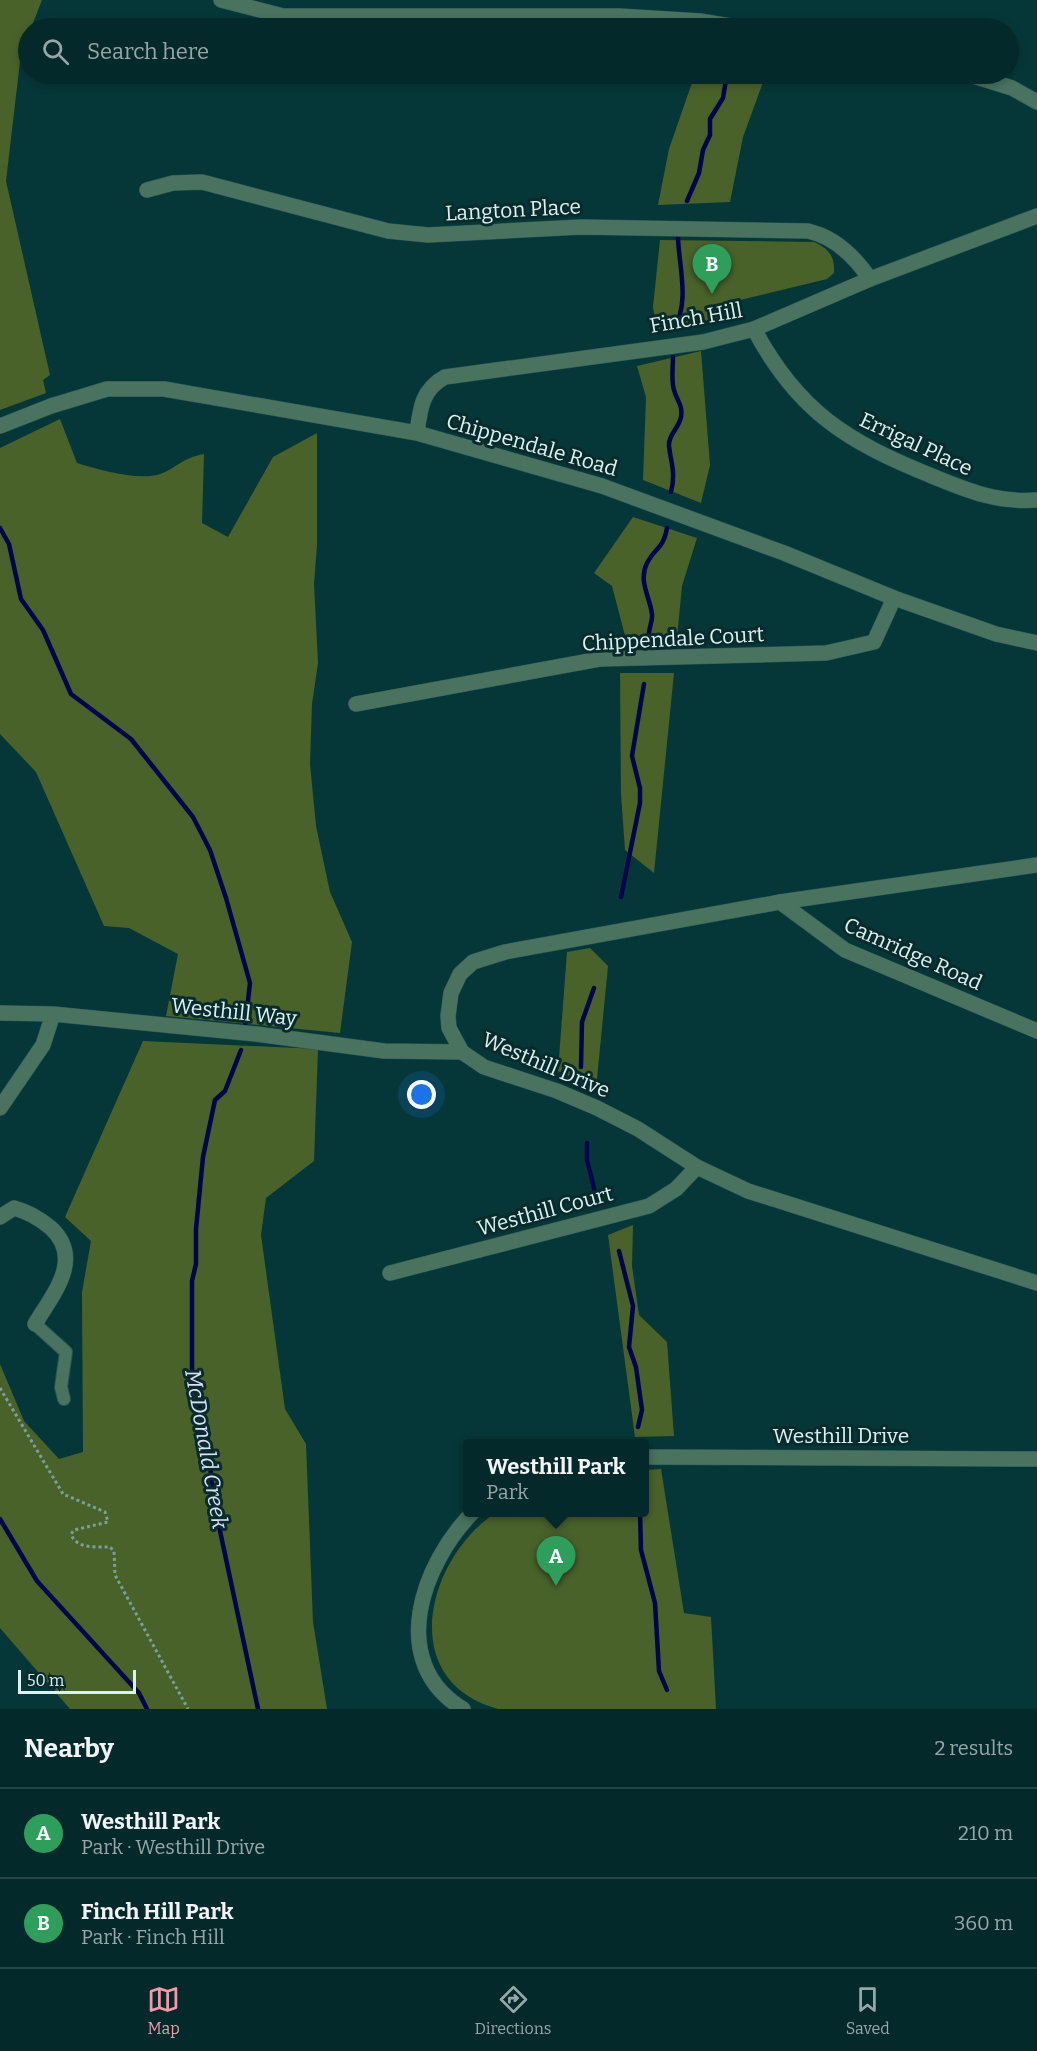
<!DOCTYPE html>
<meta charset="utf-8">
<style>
:root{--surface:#04292a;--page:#123536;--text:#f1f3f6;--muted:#97a6a8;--line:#254547;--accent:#f39aaa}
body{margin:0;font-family:Bitter,serif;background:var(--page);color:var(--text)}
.scale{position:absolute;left:18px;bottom:15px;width:118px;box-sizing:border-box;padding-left:6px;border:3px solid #dbf2f2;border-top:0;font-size:16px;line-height:21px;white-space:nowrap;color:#dbf2f2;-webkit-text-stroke:4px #092b2c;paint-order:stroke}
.you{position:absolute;left:422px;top:1095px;width:21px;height:21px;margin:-15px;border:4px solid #fff;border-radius:50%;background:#1a73e8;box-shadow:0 0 0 9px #1a73e833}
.badge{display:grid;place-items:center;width:39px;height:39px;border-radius:50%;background:var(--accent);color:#fff;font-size:20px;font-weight:700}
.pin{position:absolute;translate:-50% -50px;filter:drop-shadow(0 2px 3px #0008)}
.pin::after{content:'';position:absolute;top:32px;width:21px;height:18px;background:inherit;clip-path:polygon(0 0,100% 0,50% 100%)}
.popup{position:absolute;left:463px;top:1439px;width:186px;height:78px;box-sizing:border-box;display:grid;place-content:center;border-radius:6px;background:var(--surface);filter:drop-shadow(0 2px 4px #0005);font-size:20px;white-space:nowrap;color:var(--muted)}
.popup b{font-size:22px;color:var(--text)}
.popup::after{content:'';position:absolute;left:50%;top:100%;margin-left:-12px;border:12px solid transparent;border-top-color:var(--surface)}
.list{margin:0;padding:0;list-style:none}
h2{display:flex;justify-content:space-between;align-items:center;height:78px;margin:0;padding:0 24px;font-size:26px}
h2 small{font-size:20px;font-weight:400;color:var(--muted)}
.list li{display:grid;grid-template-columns:39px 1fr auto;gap:18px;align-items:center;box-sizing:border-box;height:90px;padding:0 24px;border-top:2px solid var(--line)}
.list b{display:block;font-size:22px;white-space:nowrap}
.list p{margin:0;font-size:20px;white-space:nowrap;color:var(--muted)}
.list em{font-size:20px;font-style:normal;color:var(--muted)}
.icon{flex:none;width:33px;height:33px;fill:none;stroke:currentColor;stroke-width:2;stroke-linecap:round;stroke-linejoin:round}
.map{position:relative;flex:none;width:1037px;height:1709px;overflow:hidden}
.search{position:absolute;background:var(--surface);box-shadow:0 3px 9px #0003;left:18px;right:18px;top:18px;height:66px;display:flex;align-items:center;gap:15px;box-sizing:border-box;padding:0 21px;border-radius:33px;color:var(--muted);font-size:22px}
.sheet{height:258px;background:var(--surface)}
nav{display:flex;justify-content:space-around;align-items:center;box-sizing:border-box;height:84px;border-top:2px solid var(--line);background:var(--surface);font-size:16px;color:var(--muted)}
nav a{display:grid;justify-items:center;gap:3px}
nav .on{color:var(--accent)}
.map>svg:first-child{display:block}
.green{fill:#49622a}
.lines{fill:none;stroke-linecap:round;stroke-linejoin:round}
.stream{stroke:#02054d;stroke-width:4.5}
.pedestrian-casing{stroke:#285556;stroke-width:14}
.minor-casing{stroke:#285556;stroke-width:16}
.tertiary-casing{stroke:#285556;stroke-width:16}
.path{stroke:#7b9e9e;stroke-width:3;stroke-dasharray:3 3;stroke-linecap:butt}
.pedestrian{stroke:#49735f;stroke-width:12}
.minor{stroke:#49735f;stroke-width:15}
.tertiary{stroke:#49735f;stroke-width:15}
.labels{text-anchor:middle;stroke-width:6;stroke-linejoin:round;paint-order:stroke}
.street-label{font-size:21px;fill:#dbf2f2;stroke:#092b2c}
.water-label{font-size:22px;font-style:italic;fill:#d8e1f7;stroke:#092b2c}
</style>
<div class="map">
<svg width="1037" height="1709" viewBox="0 0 1037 1709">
<rect width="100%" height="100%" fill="#063738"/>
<path class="green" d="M0,0H42L31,28H28L21,53L6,181L50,375L43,380L46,393L0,410Z
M695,74H766L743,137L730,202L658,205L669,149Z
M660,240L814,242C829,249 835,256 834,273L827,279L732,302V314L657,334L653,307Z
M701,351L710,465L701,503L643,480L646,397L637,366Z
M60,419L77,463C100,470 134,480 157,475C173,471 181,458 204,454L202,523L228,537L273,457L317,433V545L314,584L318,663L312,704L310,764L316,826L330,892L352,942L340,1033L166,1016L178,954L129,928L104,926L36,772L0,734V448Z
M633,517L697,538L682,586L676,648L628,647L612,586L594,573Z
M620,673H674L654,873L625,850L621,794Z
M590,948L608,966L596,1089L558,1071L567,952Z
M143,1041L318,1049L314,1161L266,1198L261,1235L285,1409L306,1444L313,1622L327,1709H70L0,1628V1364L24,1421L59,1459L83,1452L82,1292L91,1241L65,1217Z
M633,1225L632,1266L639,1315L667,1342L674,1436L635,1437L608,1235Z
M661,1469L684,1613L711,1617L716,1709H498C396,1681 426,1560 495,1513L644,1512L645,1470Z"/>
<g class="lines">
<path class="stream" d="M687,201L699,173L703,150L710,135V119L723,98L727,74
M674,328C690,303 679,266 678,238
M671,492C676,472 671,464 669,446C668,435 679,428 681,417C683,405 677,401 674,390C671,380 673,368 673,357
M0,528L9,544L21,599L43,630L71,694L131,739L193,817L210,850L226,898L250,983L245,1027
M649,637C648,628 653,622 652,614C650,597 638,581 647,563C655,547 663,550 667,528
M621,897L640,803V788L632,756L644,684
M241,1050L225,1091L215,1100L203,1157L196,1229V1264L192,1281V1376L208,1440L213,1498L258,1709
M581,1067L582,1022L594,988
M587,1143V1160L596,1196
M619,1251L633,1306L629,1347L636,1367L642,1410L638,1427
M640,1512L641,1550L655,1603L659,1671L667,1690
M0,1519L37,1581L139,1693L147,1709"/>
<g class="pedestrian-casing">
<path id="pedestrian" d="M35,1324L66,1352L61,1387L64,1399"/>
</g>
<g class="minor-casing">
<path id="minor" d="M221,0L283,16H619L700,21L742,28
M967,74L1012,88L1037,102
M147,190L173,183L202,182L388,231L428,235L581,227L808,231C835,237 855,257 870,279
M754,329C798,412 848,442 932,476C968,491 998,503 1037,500
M356,704L600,659L826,653L874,642L894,598
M780,902L845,950L1037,1031
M0,1013L53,1014L256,1034L384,1051L462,1052
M0,1108L43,1045L53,1014
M0,1217L14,1208C29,1212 39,1218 51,1228C84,1259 53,1294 35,1324
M390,1273L649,1206L676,1189L697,1167"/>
</g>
<g class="tertiary-casing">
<path id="tertiary" d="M0,426L51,406L107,389H164L417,433L602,486L784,553L894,598L996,634L1037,643
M417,433C420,409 422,389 445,377L703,342L754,329L870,279L1037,216
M1037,865L780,902L505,952L473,962L460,974L451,993L448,1016L449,1028L462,1052L484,1067L557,1091L597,1108L638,1129L697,1167L748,1191L1037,1283
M644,1457L1037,1459
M463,1709C386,1662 422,1564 473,1512"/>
</g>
<path class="path" d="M0,1388L63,1494L105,1512L108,1522L74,1530L71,1534C76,1549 96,1547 110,1547L114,1551L115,1575L188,1709"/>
<use href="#pedestrian" class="pedestrian"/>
<use href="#minor" class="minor"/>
<use href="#tertiary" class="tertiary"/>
</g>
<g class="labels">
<g class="street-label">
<text transform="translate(513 210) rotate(-3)" y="7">Langton Place</text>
<text transform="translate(696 318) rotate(-10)" y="7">Finch Hill</text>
<text transform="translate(916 444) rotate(25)" y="7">Errigal Place</text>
<text transform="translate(532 445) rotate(16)" y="7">Chippendale Road</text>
<text transform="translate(673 639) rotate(-3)" y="7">Chippendale Court</text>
<text transform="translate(913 954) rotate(24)" y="7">Camridge Road</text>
<text transform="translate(234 1012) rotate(6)" y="7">Westhill Way</text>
<text transform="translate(546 1065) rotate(23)" y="7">Westhill Drive</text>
<text transform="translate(545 1211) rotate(-15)" y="7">Westhill Court</text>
<text x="841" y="1443">Westhill Drive</text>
</g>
<g class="water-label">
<text transform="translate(207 1449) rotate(80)" y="8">McDonald Creek</text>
</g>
</g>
</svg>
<div class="scale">50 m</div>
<div class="you"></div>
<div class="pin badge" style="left:556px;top:1586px;background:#2e9e5b">A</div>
<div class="popup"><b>Westhill Park</b>Park</div>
<div class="pin badge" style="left:712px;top:294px;background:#2e9e5b">B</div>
<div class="search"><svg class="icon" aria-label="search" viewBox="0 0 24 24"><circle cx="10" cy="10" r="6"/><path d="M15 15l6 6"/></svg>Search here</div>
</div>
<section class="sheet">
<h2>Nearby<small>2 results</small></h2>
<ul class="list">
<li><span class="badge" style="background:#2e9e5b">A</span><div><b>Westhill Park</b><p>Park · Westhill Drive</p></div><em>210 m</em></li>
<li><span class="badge" style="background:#2e9e5b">B</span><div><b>Finch Hill Park</b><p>Park · Finch Hill</p></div><em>360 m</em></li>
</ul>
</section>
<nav>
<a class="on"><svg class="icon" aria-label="map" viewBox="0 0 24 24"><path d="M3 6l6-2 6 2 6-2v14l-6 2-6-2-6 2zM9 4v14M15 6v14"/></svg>Map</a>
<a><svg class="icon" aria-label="directions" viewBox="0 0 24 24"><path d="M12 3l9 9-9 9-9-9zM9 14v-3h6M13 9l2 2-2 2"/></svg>Directions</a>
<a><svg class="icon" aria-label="saved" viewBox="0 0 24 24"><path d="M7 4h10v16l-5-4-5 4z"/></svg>Saved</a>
</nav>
